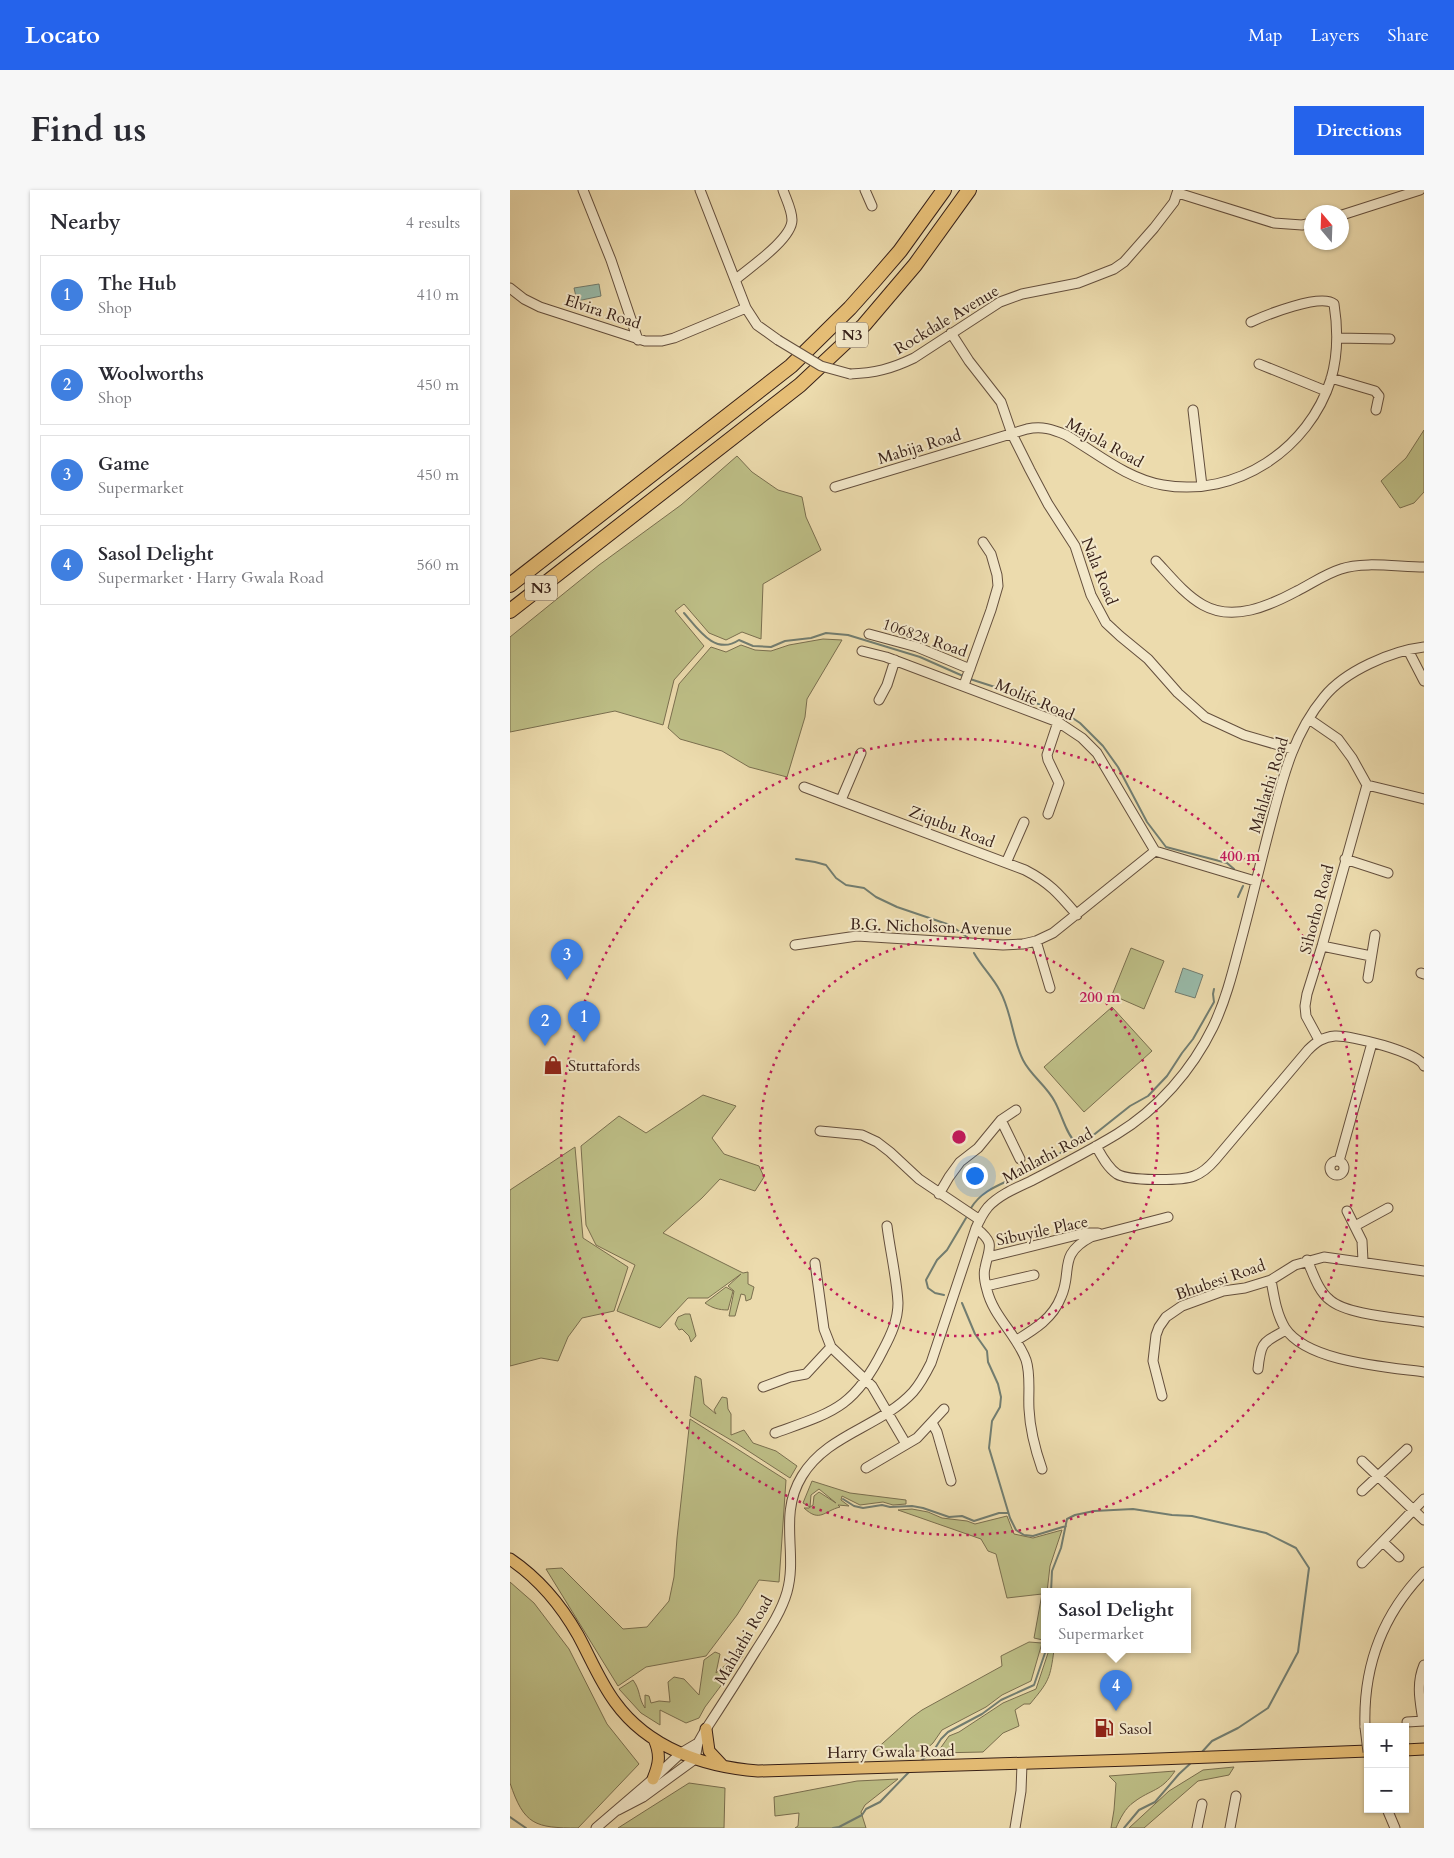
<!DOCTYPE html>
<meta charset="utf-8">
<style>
:root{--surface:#fff;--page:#f7f7f7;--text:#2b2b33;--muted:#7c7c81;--line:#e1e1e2;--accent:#2563eb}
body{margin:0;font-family:Cardo,serif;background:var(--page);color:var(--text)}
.controls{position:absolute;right:15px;bottom:15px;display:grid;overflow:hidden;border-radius:0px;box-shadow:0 1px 4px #0004}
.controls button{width:45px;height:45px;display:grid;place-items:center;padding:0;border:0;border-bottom:1px solid var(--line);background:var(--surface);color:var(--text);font:25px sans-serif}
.compass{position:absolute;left:794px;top:15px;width:45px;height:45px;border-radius:50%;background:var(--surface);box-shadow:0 1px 4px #0004;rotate:341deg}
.you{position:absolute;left:464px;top:985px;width:18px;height:18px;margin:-12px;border:4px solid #fff;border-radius:50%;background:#1a73e8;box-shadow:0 0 0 8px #1a73e833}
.badge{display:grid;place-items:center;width:32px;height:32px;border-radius:50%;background:var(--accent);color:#fff;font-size:16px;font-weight:700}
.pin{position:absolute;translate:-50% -41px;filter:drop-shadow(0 1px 2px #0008)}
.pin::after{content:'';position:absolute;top:26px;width:18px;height:15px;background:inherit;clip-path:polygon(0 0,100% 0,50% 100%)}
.popup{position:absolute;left:531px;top:1398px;width:150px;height:65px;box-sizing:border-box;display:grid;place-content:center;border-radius:0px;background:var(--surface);filter:drop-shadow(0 1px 4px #0005);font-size:16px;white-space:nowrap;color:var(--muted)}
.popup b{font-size:19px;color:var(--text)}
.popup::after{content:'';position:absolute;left:50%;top:100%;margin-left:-10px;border:10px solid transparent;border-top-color:var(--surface)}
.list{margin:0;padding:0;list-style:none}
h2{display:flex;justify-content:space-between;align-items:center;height:65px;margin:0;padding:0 20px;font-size:21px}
h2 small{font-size:16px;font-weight:400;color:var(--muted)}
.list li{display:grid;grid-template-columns:32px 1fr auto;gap:15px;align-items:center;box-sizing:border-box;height:80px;margin:0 10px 10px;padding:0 10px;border:1px solid var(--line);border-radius:0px}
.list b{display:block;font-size:19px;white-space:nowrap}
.list p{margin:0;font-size:16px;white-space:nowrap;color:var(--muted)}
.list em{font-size:16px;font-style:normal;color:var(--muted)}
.map{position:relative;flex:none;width:914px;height:1638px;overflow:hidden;border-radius:0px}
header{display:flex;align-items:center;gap:30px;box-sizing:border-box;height:70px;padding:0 25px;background:var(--accent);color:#fff}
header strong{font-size:24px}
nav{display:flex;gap:28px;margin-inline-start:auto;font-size:18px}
.intro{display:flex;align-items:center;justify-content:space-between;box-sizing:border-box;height:120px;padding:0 30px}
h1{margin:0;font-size:35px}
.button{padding:12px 22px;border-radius:0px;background:var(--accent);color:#fff;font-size:18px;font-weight:700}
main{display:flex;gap:30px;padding:0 30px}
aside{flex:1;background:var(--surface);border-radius:0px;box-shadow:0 1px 4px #0004}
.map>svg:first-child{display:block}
.green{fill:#bdbe86;stroke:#7a6f4f}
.water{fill:#9ba;stroke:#727d70}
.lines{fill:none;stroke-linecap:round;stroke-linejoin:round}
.stream{stroke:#727d70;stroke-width:2}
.minor-casing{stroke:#644f3d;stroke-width:11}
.major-casing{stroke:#372018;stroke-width:13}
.highway-casing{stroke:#372018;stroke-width:16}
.minor{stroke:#f3e8ca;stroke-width:9}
.major{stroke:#e6be76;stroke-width:11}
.highway{stroke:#e6be76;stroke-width:14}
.minor-bridge-casing{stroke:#644f3d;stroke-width:11;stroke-linecap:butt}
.minor-bridge{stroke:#f3e8ca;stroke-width:9}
.ring{fill:none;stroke:#c2185b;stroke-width:2.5;stroke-dasharray:2.5 5}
.labels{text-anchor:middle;stroke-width:4;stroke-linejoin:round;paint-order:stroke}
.shield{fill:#f3e8ca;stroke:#6f5c4d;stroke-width:1}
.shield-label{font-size:15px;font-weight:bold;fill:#372018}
.street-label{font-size:16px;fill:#372018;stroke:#f3e8ca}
.poi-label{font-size:16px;fill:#372018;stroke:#f3e8ca;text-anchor:start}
.centre{fill:#c2185b;stroke:#f3e8ca;stroke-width:2.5}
.ring-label{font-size:15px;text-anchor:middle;font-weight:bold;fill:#c2185b;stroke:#f3e8ca;stroke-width:4;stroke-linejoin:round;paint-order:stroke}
</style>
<header>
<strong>Locato</strong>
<nav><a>Map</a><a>Layers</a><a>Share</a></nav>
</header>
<div class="intro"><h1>Find us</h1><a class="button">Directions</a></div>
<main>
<aside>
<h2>Nearby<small>4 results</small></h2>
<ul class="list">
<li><span class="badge" style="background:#3f7fe0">1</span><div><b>The Hub</b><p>Shop</p></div><em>410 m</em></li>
<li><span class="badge" style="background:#3f7fe0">2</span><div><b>Woolworths</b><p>Shop</p></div><em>450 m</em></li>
<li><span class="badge" style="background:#3f7fe0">3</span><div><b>Game</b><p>Supermarket</p></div><em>450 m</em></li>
<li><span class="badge" style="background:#3f7fe0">4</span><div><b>Sasol Delight</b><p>Supermarket · Harry Gwala Road</p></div><em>560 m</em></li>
</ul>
</aside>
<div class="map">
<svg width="914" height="1638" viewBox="0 0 914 1638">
<rect width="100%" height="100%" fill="#ecdbad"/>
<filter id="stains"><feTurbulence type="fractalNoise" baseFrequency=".004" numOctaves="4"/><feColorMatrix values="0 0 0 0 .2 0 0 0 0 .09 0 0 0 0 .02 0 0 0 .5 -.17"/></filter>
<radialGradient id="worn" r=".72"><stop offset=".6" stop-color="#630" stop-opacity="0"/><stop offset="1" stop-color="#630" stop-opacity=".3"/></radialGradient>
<path class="green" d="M914,240V302L904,313L890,318L871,291L896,268Z
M227,266L242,282L268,300L292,307L296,327L311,360L253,394L251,449L232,442L216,450L199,443L174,414L165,421L194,456L164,490L153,535L105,521L0,542V447L89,375L171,315Z
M313,449L332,450L297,509L295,527L277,587L239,577L212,561L170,549L158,538L169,494L201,457L216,462L231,455L245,460L261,461L279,455Z
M621,758L654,771L634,819L602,805Z
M602,817L642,861L574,922L534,877Z
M193,905L226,916L202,948L214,964L249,976L254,987L245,1001L210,989L192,1008L153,1043L233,1083L238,1082V1094L244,1097L241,1109L236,1111L235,1105L231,1104L225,1126H219L224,1101L218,1096L231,1084L198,1108H178L150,1138L107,1121L125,1075L86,1055L76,1035L71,956L109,926L136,943Z
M65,957L73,1048L118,1077L104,1121L72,1128L58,1147L48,1171L31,1168L0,1176V1000Z
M216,1097L223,1101L218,1120C209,1120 202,1118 195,1113Z
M175,1124H180L186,1146L181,1152L179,1146L172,1139L169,1140L165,1134L168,1127Z
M185,1186L191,1189L194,1214L206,1224L204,1220L212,1207L217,1208L218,1219L221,1224V1245L234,1240L243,1253L266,1261L287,1276L280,1288L226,1253L180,1226Z
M180,1229L276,1290L269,1392L249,1390L227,1425L196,1466L136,1477L108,1496L36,1379L52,1378L113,1439L137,1437L159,1411L164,1387L167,1348Z
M302,1291L340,1303L396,1310V1314L383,1315L373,1312L350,1315L332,1306L331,1310L339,1316L328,1315L330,1317C314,1321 310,1333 294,1318H299L303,1315L304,1306L309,1302L326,1313L309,1299L301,1305L300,1317L293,1313Z
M402,1319L418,1322L432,1328L457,1331L465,1334L497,1326L504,1344L523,1348L552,1340L540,1376L537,1402H535L533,1450L524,1448L532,1404L497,1408L486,1364L478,1361L471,1349L388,1320Z
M0,1392L24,1413L59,1459L97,1534L129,1574L68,1638C25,1638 14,1635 0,1593Z
M519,1452L532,1453L521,1491L492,1505L476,1517L432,1540L423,1553L414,1561H364L401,1528L412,1520L492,1476L491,1466Z
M539,1460H544C540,1489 539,1491 520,1514H514L505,1520L509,1536L493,1543L473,1562L427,1563L439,1546L449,1542L493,1513L526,1499Z
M205,1462L210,1464L206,1483L226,1466H233L195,1517L189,1528L176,1533L150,1520V1535L131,1523L109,1499L123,1490C131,1501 128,1508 135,1518V1505L139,1506L141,1513L149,1511L160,1512L158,1492L164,1487L174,1489L189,1505L194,1470Z
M724,1577L719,1585L688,1591L634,1638H619L659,1601L693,1580Z
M665,1581C651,1602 641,1599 624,1612C615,1618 610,1629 606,1638H601L604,1620L606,1593L599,1586Z
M388,1589L355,1615L351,1622L356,1638H285L288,1636L289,1623L265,1626L264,1607L347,1591Z
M179,1593L215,1598L214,1638H108Z"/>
<path class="water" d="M89,94L91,106L67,111L64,98Z
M673,778L693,785L685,808L665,802Z"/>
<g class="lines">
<path class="stream" d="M174,423C188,439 205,466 229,450L243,456L261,457L275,451L301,448L316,443L338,445L410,467L453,486
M460,489L488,498L561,527L570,533L593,556L608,577L637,632L656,657L717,673L724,679
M286,669L305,672L316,675L326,688L336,695L354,698L366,707L387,717L440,735L457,747
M728,707L733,696
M464,763C471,776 483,787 490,801C502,823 502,848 513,870C521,886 537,896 545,912C552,925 556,944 566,953
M461,1018C472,1000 490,995 508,986C527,976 545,966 563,956L566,953L581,947L620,916L638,906L657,886L672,863L683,849L704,812L703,804L704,799
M434,1105L425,1103L418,1098L416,1090L427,1070L437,1060L456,1028
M452,1113L465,1144L477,1161L478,1172L488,1194L491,1207L490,1217L482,1231L479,1258L500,1328L506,1340L514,1345L523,1346L556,1336
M333,1309L344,1316L353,1318L372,1315L380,1317L402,1316L413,1318L439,1327L452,1326L464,1331L489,1323H498
M541,1402L542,1381L551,1358L557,1329L565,1325L584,1321L623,1319L662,1325L682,1326L756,1343L786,1358L799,1378L788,1462L758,1518L728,1538L702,1551L691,1563
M411,1571L424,1560L431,1549L438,1542L472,1524L491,1510L524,1495L536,1460
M0,1627L16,1638
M323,1638L329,1637L352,1625L356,1619L370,1612L399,1582
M614,1638L629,1620L645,1612L669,1584L682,1572"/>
<g class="minor-casing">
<path id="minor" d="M73,0L101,70L128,150
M190,0L236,118L247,135L268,150
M355,0L362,16
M668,3L764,33L792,35L802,33
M832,25L910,0
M225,90C239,78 282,49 282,30C282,20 276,9 273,0
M0,98L14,109L30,117L135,151H152L164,148L236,118
M441,143L459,171L491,212L502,244L520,280L538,314L565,356L581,405L596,433L610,446L638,469L668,503L695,527L734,545L782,559
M827,148L880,149
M749,174L816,201
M340,184C365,183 381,179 404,168L490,112L512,104L568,93L604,79L614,72L644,38L664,12L668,0
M821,188L865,201L869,206L866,220
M683,220L692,296
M325,297L517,239C532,236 542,239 556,245C587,263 617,289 653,295C726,308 799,259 821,189C828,165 828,139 824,114C811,103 756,125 741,132
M646,371C660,386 675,405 693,415C723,432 759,416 787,401C801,394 815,384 831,379C853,371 889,377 914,377
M359,444L407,457L460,479
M898,460L914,491
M352,461L376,467L548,532L572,548L587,563L645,661L745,691
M454,495L481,420L488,396L487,385L481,364L473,352
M369,510L377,495L385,470
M799,529L828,549L842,568L857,595L914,609
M294,597L515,680C540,693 549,704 567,725
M331,610L351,563
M538,624L549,593L538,570L537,565L548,532
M835,669L878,683
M496,673L514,632
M526,751L540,798
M285,755L347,746L493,755L513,754L526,751L543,743L645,661
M812,756L861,766
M911,783L914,784
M858,788L865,745
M809,850L796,826L795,816L797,804L812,756L857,595
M491,930L510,969
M310,941L352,945L367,952L380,962L409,989L470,1030
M586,956C591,965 597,977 607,984C618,991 671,991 684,986C692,983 699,977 705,970L798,860C806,852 813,847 825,846C840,845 909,862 914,876
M829,971L862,853
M820 978a7 7 0 1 1 14 0a7 7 0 1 1-14 0Z
M429,1004L439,987L450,972L468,958L491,930L506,920
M837,1021L852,1051L853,1071
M845,1036L878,1018
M466,1038C486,1054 479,1057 475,1078C473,1085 475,1093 477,1100C483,1126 507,1145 516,1170C521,1185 518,1204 519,1219C520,1240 525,1259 532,1279
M478,1067L575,1043H588
M797,1070C803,1083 808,1101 820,1110C837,1125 890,1128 914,1132
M305,1073L314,1139L321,1157L362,1196L396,1254
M761,1090C764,1106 766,1123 775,1138C797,1172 877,1177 914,1182
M476,1096L524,1085
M507,1150C525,1139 543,1128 551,1107C563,1081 547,1065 581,1047L658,1027
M748,1179C751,1151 753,1153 776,1140
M253,1197L280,1187L296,1184L321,1157
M652,1206L643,1171L646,1145L649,1137L656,1127L672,1116L713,1101L735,1098L761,1090L785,1075L814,1067L914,1081
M422,1233L427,1242L441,1291
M265,1243C323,1222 344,1218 373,1160C381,1145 388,1130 388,1113C387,1090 380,1060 377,1036
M852,1271L914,1330
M356,1278L407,1248L434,1219
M852,1301L897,1259
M873,1352L889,1367
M852,1373L914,1309
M913,1531C910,1511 906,1494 914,1475
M897,1532L914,1531
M855,1537C853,1477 871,1426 914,1382
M877,1619L885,1638
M108,1620L133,1607L185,1569L188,1553L196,1539C213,1513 229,1488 245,1462C257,1443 271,1423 277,1402C288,1363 268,1325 292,1286C317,1244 371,1237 403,1202C410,1194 416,1183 421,1173L466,1038C469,1031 473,1023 478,1017C489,1005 506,998 521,991C550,976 579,961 607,944C648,919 682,880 703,837C715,812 722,785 729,758C741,714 751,670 763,625C774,583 785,542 814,507C835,481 881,461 914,457
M86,1638L143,1589L171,1563L188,1553
M505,1638L511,1601L512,1574
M687,1638L692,1614
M720,1638L726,1606"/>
</g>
<g class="major-casing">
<path id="major" d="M0,1369C28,1388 51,1415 68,1445C80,1467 90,1492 105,1512C138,1558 194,1577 248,1581L621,1570L858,1561
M196,1539L199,1561L213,1576
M895,1560L914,1559
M143,1589C149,1574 151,1565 144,1549"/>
</g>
<g class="highway-casing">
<path id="highway" d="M0,395L281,176L340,118L365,90L390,61L434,0
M0,421L290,195L354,135L405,75L459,0"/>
</g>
<use href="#minor" class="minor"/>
<use href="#major" class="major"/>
<use href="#highway" class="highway"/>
<g class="minor-bridge-casing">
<path id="minor-bridge" d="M268,150L311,176L340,184
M855,1537L858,1562"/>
</g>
<use href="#minor-bridge" class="minor-bridge"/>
</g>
<g class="ring">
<circle cx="449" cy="947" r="199"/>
<circle cx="449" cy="947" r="398"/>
</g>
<defs>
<g id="shop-bare" transform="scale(1.5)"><path d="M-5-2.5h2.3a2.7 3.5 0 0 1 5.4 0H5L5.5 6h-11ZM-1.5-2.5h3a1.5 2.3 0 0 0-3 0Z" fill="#8f2418" stroke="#f3e8ca" stroke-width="2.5" paint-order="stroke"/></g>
<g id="fuel-bare" transform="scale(1.5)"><path d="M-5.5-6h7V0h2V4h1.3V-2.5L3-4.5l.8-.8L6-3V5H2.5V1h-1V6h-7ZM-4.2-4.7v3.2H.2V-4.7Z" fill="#8f2418" stroke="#f3e8ca" stroke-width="2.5" paint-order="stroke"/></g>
</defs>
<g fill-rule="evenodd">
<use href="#shop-bare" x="43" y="875"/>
<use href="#fuel-bare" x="594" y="1538"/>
</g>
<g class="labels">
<g class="shield">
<rect x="326" y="132.5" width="32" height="25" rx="4"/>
<rect x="15" y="385.5" width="32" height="25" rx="4"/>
</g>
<g class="shield-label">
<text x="342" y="150">N3</text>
<text x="31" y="403">N3</text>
</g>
<g class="street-label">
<text transform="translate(93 121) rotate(18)" y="6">Elvira Road</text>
<text transform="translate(436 129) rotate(-31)" y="6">Rockdale Avenue</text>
<text transform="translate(595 252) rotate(29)" y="6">Majola Road</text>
<text transform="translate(409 256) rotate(-17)" y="6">Mabija Road</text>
<text transform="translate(590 381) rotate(68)" y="6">Nala Road</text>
<text transform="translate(415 447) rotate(19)" y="6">106828 Road</text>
<text transform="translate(525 509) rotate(23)" y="6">Molife Road</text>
<text transform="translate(758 595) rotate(-73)" y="6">Mahlathi Road</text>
<text transform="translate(442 636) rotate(21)" y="6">Ziqubu Road</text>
<text transform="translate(806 719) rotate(-75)" y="6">Sihotho Road</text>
<text transform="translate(421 736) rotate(2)" y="6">B.G. Nicholson Avenue</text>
<text transform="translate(537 965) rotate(-28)" y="6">Mahlathi Road</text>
<text transform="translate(532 1040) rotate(-12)" y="6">Sibuyile Place</text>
<text transform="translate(710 1089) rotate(-19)" y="6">Bhubesi Road</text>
<text transform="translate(233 1450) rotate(-60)" y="6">Mahlathi Road</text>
<text transform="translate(381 1561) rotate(-1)" y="6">Harry Gwala Road</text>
</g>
<g class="poi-label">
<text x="58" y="881">Stuttafords</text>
<text x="609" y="1544">Sasol</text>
</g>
</g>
<circle cx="449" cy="947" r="8" class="centre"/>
<g class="ring-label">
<text x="730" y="671">400 m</text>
<text x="590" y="812">200 m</text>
</g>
<rect width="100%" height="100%" filter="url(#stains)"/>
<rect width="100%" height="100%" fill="url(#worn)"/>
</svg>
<div class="controls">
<button>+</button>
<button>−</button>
</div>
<svg class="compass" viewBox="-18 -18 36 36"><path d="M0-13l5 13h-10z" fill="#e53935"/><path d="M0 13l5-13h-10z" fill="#7c7c81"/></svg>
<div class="you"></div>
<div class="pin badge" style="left:74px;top:852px;background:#3f7fe0">1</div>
<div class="pin badge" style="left:35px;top:856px;background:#3f7fe0">2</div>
<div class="pin badge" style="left:57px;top:790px;background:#3f7fe0">3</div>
<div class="pin badge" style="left:606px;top:1521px;background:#3f7fe0">4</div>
<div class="popup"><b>Sasol Delight</b>Supermarket</div>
</div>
</main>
